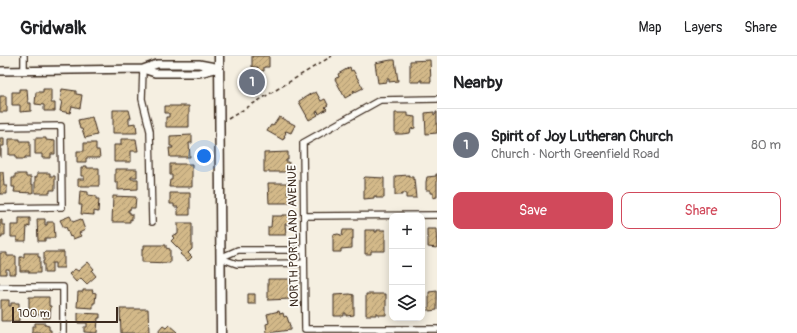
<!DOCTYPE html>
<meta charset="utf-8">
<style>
:root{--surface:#fff;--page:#f2f2f2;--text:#202124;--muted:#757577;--line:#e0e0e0;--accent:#d1495b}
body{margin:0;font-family:Pangolin,sans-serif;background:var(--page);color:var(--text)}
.controls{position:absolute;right:12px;bottom:12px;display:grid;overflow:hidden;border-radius:8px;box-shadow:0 2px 10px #0003}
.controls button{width:36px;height:36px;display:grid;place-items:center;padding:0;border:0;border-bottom:1px solid var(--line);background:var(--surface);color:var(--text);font:20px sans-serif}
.scale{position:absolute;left:12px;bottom:10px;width:106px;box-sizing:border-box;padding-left:4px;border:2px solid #3b2a1e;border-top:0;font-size:11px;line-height:14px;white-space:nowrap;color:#3b2a1e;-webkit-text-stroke:3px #fdfcf7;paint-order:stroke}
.you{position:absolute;left:204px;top:100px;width:14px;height:14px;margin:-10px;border:3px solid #fff;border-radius:50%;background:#1a73e8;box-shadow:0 0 0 6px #1a73e833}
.badge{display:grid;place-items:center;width:26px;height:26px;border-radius:50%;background:var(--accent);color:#fff;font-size:13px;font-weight:700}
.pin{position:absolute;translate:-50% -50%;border:2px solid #fff;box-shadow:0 1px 4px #0006}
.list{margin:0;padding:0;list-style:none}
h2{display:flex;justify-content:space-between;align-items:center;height:52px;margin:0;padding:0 16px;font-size:17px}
h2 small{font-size:13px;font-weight:400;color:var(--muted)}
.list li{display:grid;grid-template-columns:26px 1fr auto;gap:12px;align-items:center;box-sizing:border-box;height:72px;padding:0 16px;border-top:1px solid var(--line)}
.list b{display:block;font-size:15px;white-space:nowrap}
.list p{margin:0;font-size:13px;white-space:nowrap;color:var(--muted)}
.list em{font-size:13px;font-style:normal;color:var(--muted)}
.actions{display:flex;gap:8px;padding:12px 16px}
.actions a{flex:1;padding:9px 0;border:1px solid var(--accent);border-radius:8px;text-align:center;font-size:14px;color:var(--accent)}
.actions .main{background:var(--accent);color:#fff}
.icon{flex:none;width:22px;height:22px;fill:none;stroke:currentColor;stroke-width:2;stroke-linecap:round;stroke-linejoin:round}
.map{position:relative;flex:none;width:437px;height:277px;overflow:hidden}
header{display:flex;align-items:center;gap:24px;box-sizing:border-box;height:56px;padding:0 20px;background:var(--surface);border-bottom:1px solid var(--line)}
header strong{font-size:19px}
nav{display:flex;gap:22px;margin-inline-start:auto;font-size:14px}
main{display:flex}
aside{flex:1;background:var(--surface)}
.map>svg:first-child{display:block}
.building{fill:url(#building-hatch);stroke:#3b2a1e}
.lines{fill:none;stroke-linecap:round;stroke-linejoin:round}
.minor-casing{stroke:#3b2a1e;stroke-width:8}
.tertiary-casing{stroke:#3b2a1e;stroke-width:10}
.secondary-casing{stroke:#3b2a1e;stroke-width:11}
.path{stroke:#3b2a1e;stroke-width:1.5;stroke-dasharray:4 3;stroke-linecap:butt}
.minor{stroke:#fdfcf7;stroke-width:5.5}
.tertiary{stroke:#fdfcf7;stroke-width:7}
.secondary{stroke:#fdfcf7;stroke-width:8}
.labels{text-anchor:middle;stroke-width:3.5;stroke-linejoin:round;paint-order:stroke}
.street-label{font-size:12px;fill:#3b2a1e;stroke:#fdfcf7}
</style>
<header>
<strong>Gridwalk</strong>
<nav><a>Map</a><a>Layers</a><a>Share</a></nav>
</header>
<main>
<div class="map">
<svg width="437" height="277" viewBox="0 0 437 277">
<defs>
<pattern id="building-hatch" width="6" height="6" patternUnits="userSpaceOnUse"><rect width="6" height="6" fill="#d3b989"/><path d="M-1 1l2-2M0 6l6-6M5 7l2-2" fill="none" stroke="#ac976f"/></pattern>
</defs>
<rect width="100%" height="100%" fill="#f5efe1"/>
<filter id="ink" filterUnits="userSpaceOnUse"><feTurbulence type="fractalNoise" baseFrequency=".025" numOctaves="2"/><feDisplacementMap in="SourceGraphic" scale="8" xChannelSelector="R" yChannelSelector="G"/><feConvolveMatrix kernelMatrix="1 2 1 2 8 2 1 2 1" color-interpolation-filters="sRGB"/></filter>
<g filter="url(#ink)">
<path class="building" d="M252,0H269V11H264V15H258V11H252Z
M391,4H395L398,25L389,26V23H387V26L378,27L375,7Z
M430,4L431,26H422V24H420V26H410V5Z
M350,11L351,15L353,14L363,32L355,36L354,34L353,35L354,37L345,42L335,23L336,22L339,21L338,18Z
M19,33H27L28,47H31V55L20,56V49H12V36H19Z
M43,33H51V47H55V55H44V49L35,48L36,36H43Z
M62,33L76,35V38L82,39L80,52L72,50L70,57L60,55L62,45H60Z
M316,36L321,45L325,43L328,49L325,51L327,53L319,58L318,55L316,56L318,59L309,64L299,46V45L312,37H314Z
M0,40H6V50H7V56H0Z
M165,50H189V71H166V61H169V57H165Z
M113,54H129L131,62H129V68L136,67L137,77H113Z
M434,56V59L436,58V56H437V77L426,78L425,57Z
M395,57H408V60L415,61V72L411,73L410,77L402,78H395Z
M92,61L97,79L85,82L82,73H80L78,64Z
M279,61L295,69L291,77L286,75L285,76L286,77L284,80H285L283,84L267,75L271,69L273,70Z
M192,79V87H189L190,101H170L169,92H173L172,90H170V80Z
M0,82H4V90H1V101H0Z
M35,82H46V84L55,85V98H51V102H42V98H35Z
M9,83H20V85H30V101H25V103H16V99H9Z
M121,83H136L138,95H131V106H114V89H121Z
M84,87H96V94H99L100,102H86V106H77V95H84Z
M288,96V104H286V106H289L288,116H264V97Z
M170,108H192V131H169L170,124H172V119H170Z
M83,110H87V112H99V130H78V123H84V120H81V112H83Z
M115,113H137V121H131V123H138V133L118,134V127H115Z
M0,116H3L4,130H7V138H0Z
M37,117H50V120H55V134H50V137H35V121H37Z
M15,118H26V121H31V128H33V137L14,136L15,131H12V122H15Z
M436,118H437V141L433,142V137H430V134H426V126L427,121L436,120Z
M409,119V121H413V124L414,123L416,142H406V137H402V139H395V120Z
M365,121L384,122V142H376V140H374V142L364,143V122Z
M268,127H289V136H287V138H290V147H269Z
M80,135L88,136V139L96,140V143H99L98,156L94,155V159L81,158L82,149H79Z
M170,137H190V159H178V151H174V148H170Z
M113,140L136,141L135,152H130V154H128V156H130V158H132V164L130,163V166H112Z
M282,159H290V168H285L286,179H268V171H271L272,160H282Z
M70,160L73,166L81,163L85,174L79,177L81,180L73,183L71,180L70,181L66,171L64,172L60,164Z
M19,162H30V171L27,170L26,185H17V181H11V169H19Z
M37,163H45V169H47V166H54L55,182H45V185H38Z
M0,164H2V169H5V179H2V182H0Z
M178,167H192V193L188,197L192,201L188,205L180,198L182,196L171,185L174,182L172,180L175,178L176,179L178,178Z
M427,173H436L437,192L428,191V181H427Z
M343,174H353V183H352V192L341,193V196H333V179L338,178L341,179V180H342Z
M365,174H375V176H377V174H385V195H371V198H365Z
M144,189H166V192L170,193V207L142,206V193H144Z
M44,196H64V212H55V207H52V217H44V208H43V205H44Z
M0,197H7V200H16V218H9V213H6V218H0Z
M24,197H38V201H40V217H29V215H20V201H24Z
M88,206L94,213L92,215L96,220L87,228L81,222L76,226L69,218L75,213L78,215Z
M268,223H290V232H288V234H291V243L268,244Z
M83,234H93L92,236L96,237L95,247H93V252L77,251L78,236H83Z
M437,235V254L429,255V236Z
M248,238H255V248H248Z
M350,238L354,239V259L346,260V257H344V260H334V239Z
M366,238H386V259H378V257H376V259H366Z
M29,241H49V250H51L50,262H43V259L29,258Z
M1,244H9V250H11V247H19V265H1Z
M120,253H148L149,277H121Z
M279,255L280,258L283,257L284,261L286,260L287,261L290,270V274L267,277L266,268L269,267L267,258Z
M78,257L100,258V262H98L97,277L84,276V271H87V267H78Z
M35,267H45V269L49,270V274H51V277H32V270H35Z
M169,269L177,276L176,277H157L163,270L166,272Z"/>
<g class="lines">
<g class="minor-casing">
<path id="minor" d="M24,0V14
M143,13L142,43L150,75L152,166
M437,43L380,44L303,87L305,273H437
M0,71L61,70L62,151L0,152
M304,160L437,159
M220,202L238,194H304
M220,202L237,208L304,207
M0,231H63V277"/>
</g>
<g class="tertiary-casing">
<path id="tertiary" d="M143,13L157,8H199L215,11
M0,15L143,13L155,17H199L219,12"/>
</g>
<g class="secondary-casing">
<path id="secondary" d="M219,0L221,277"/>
</g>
<path class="path" d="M228,63L332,0"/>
<use href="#minor" class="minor"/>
<use href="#tertiary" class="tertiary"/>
<use href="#secondary" class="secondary"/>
</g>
</g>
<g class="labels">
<g class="street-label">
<text transform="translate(293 180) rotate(-91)" y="4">NORTH PORTLAND AVENUE</text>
</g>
</g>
</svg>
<div class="controls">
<button>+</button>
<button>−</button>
<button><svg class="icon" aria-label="layers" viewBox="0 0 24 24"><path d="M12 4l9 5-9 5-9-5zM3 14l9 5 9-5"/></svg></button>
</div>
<div class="scale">100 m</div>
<div class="you"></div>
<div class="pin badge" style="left:252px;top:26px;background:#6b7280">1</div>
</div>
<aside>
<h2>Nearby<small></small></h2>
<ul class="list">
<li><span class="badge" style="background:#6b7280">1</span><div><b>Spirit of Joy Lutheran Church</b><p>Church · North Greenfield Road</p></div><em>80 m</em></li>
</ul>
<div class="actions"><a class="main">Save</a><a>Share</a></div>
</aside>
</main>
